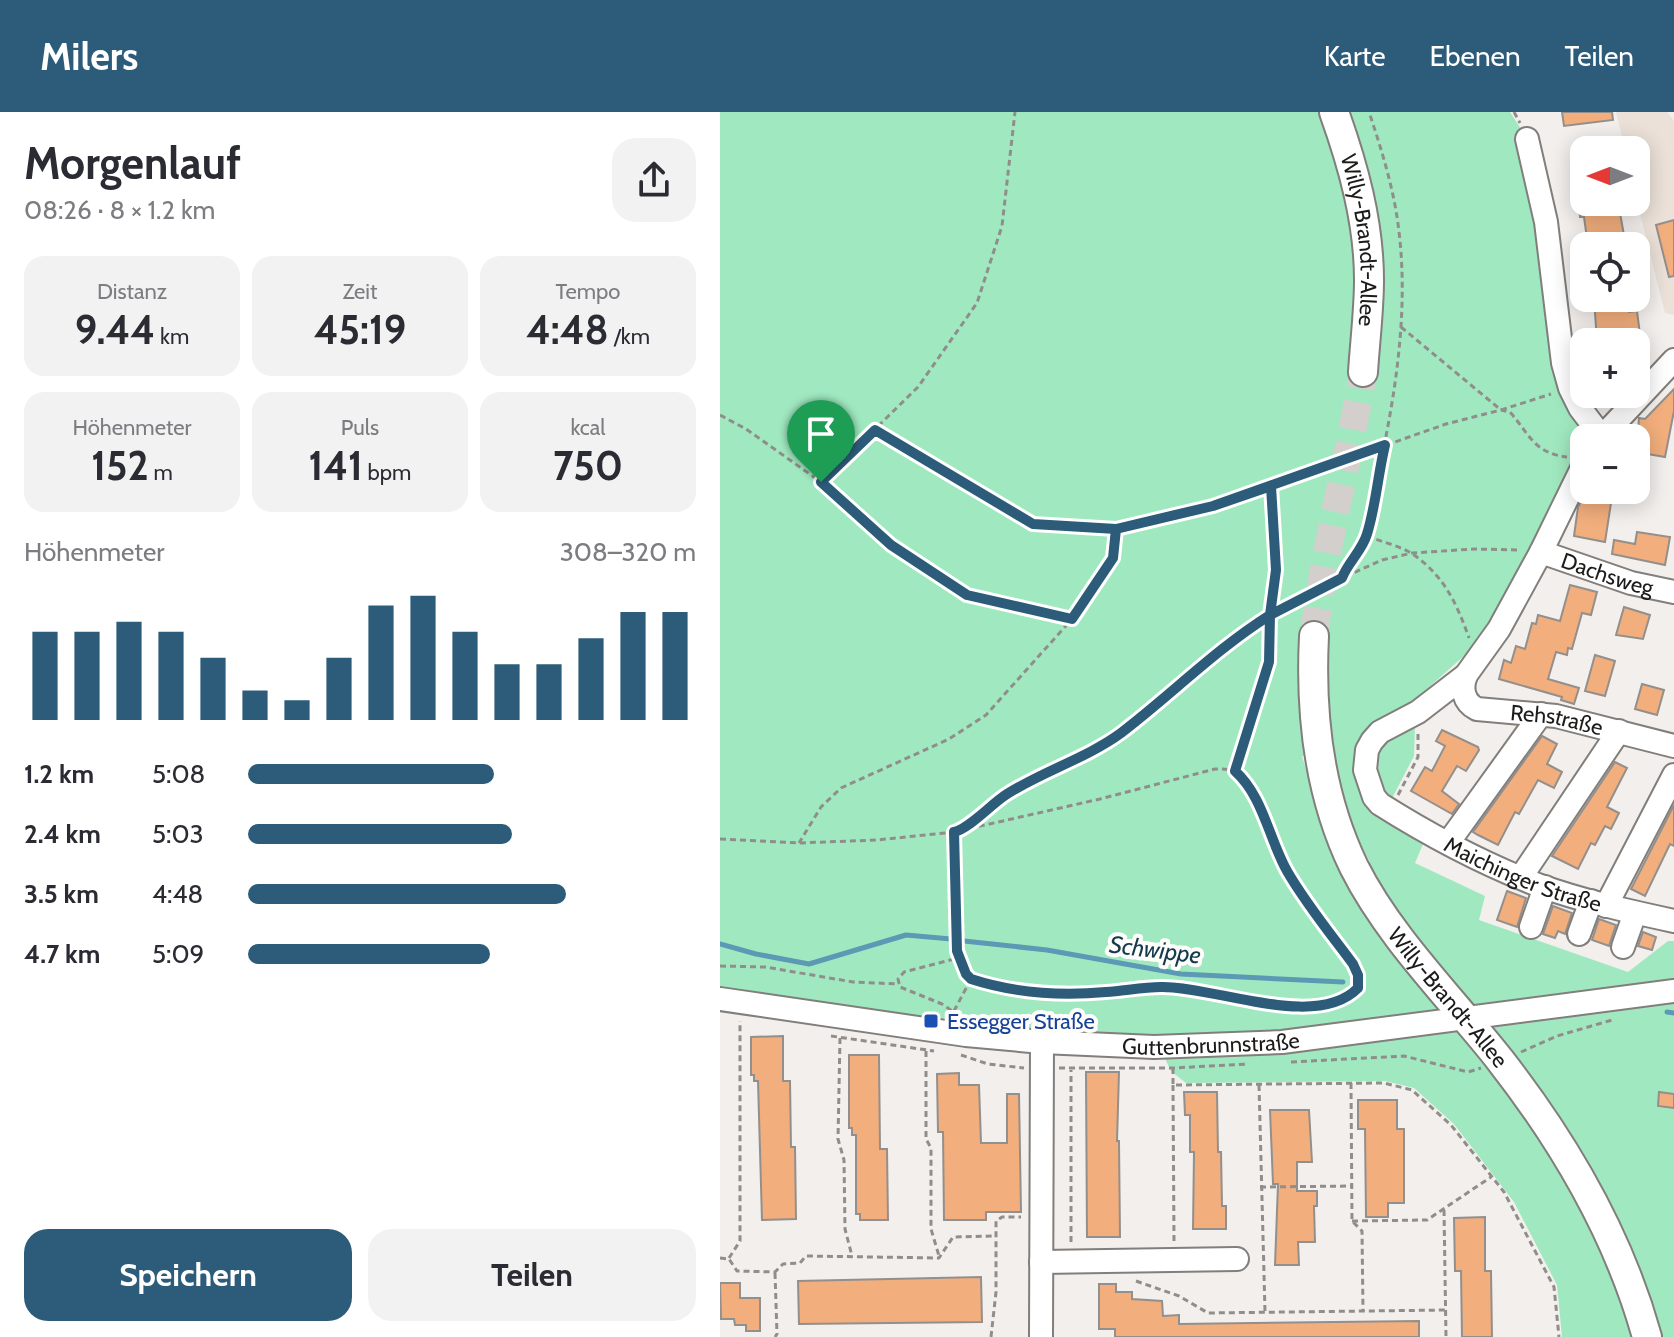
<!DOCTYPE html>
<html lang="de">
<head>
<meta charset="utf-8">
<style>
	:root { --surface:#fff; --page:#f2f2f3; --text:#2b2b33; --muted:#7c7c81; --accent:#2c5c7a }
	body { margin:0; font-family:Cabin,sans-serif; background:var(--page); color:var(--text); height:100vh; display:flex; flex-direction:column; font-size:30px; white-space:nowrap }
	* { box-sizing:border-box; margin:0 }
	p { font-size:26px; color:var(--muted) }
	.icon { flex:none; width:44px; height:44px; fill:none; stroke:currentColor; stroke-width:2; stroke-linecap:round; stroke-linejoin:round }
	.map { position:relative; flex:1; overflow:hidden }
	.details { display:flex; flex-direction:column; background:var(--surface); width:720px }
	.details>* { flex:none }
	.needle { width:52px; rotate:270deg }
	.fabs { position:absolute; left:850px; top:24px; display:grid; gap:16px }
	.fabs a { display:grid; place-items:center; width:80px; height:80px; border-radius:16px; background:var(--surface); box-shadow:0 4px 20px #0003; font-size:40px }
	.pin { position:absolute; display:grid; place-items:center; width:68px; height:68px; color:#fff; margin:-82px -34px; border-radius:50% 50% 50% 0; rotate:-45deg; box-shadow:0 0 8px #0007 }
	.pin .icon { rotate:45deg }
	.round { display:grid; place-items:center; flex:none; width:84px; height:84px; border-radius:24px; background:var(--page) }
	.summary { display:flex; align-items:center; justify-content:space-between; height:136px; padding:0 24px }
	h1 { font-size:44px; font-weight:800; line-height:60px }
	.stats { display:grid; grid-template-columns:repeat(3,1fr); gap:12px; height:136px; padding:8px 24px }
	.stats div { display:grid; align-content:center; border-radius:20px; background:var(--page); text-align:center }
	.stats b { font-size:40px; font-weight:800 }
	.stats small { font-size:22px; font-weight:400 }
	.stats p { font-size:22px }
	.chart { height:224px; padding:16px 24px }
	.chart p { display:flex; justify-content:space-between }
	.chart svg { width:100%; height:144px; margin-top:8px; stroke:var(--accent); stroke-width:6 }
	.cta { display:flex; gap:16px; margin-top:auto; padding:16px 24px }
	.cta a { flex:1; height:92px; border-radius:24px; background:var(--accent); color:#fff; font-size:32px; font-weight:800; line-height:92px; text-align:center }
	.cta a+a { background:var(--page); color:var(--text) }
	ul { padding:0 24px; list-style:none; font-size:26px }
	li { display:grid; grid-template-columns:128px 96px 1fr; align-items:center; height:60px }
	li i { height:20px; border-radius:10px; background:var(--accent) }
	header { display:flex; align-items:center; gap:48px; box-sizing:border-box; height:112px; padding:0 40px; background:var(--accent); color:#fff }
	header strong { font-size:38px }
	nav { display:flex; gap:44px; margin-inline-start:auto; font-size:28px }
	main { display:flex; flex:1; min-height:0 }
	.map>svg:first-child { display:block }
	.built { fill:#ebe1d8 }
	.green { fill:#a0e9c0; fill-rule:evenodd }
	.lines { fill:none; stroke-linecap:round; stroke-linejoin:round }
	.stream { stroke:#5b99b5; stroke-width:5 }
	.building { fill:#f2ae7c; stroke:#938f8c; stroke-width:2 }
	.major-tunnel { stroke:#d3cfcc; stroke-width:28; stroke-dasharray:28 14; stroke-linecap:butt }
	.minor-casing { stroke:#817e7b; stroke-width:26 }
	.major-casing { stroke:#817e7b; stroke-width:32 }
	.path { stroke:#908e8b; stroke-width:3; stroke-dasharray:6 4; stroke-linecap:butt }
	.minor { stroke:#fff; stroke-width:22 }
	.major { stroke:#fff; stroke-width:28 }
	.route-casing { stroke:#fff; stroke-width:16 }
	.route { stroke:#2c5c7a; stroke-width:10 }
	.transit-dot { fill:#1a4fb4; stroke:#fffdfb; stroke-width:3 }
	.labels { text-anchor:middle; stroke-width:8; stroke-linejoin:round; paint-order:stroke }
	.street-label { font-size:22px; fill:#1c1b1a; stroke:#fffdfb }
	.transit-label { font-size:22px; fill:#164399; stroke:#fffdfb; text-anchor:start }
	.water-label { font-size:24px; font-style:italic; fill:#133b4c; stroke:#fffdfb }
</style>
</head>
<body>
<header>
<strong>Milers</strong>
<nav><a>Karte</a><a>Ebenen</a><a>Teilen</a></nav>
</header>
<main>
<section class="details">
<div class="summary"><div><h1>Morgenlauf</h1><p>08:26 · 8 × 1.2 km</p></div><a class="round"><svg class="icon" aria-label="share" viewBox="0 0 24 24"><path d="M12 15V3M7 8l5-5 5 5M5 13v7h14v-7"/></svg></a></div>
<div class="stats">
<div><p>Distanz</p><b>9.44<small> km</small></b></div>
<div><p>Zeit</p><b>45:19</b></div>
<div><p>Tempo</p><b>4:48<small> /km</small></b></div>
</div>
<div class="stats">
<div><p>Höhenmeter</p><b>152<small> m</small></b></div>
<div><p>Puls</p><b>141<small> bpm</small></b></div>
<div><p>kcal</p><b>750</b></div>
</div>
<div class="chart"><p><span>Höhenmeter</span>308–320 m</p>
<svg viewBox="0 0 160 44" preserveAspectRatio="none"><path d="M5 44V17M15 44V17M25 44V14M35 44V17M45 44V25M55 44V35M65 44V38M75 44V25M85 44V9M95 44V6M105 44V17M115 44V27M125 44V27M135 44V19M145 44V11M155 44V11"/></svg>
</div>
<ul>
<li><b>1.2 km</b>5:08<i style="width:55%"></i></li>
<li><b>2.4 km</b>5:03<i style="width:59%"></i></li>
<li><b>3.5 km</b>4:48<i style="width:71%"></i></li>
<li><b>4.7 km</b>5:09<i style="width:54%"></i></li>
</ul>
<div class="cta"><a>Speichern</a><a>Teilen</a></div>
</section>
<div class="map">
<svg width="954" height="1225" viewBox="0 0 954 1225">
	<rect width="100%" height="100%" fill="#f3efec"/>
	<polygon class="built" points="896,0 947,0 954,9 954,203 945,201 916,86 916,38 905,38"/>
	<g class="green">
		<path d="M0,0H790L803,20L852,303L867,326H864V333L764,526L698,585L644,621L641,647L648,686L706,725L695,751L765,784L759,808L908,860L948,829H954V1225H842L837,1173L794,1090L734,1012L694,976L665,969L466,971L451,959L435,926L255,912L0,875ZM582,644L610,645L628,710L650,750L614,749Z"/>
		<path d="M695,614L694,644L669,692L661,687L652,640C661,625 677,617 695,614Z"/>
	</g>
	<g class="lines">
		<g class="stream">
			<polyline points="244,829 327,838 461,862 623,870"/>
			<polyline points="0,832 36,842 89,852 186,823 231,827"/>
			<polyline points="947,900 954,901"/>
		</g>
	</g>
	<g class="building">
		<polygon points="842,0 892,0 893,8 844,14"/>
		<polygon points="859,90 898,90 906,134 868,134 864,105 860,105"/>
		<polygon points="954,108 954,164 949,165 936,113"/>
		<polygon points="874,186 908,186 909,200 917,199 921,230 877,230"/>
		<polygon points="954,277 954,299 945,345 916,340 919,306 925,307"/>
		<polygon points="867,378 893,378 885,430 854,424 858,395"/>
		<polygon points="917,420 950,425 945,453 892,442 894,428 915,432"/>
		<polygon points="850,473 877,480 871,503 862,501 852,537 848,536 847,543 836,540 828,567 859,576 854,592 841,588 842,585 779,567 784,548 791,551 796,534 805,537 812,511 816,512 818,503 840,509"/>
		<polygon points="904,495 930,503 923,527 896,523"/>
		<polygon points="875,543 895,549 885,584 865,579"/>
		<polygon points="922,572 944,578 937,603 915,597"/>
		<polygon points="722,618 758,635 759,638 746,659 737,654 722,679 739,692 732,702 691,679 705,655 712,659 725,634 716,629"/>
		<polygon points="822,624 837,632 827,652 842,660 834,676 818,668 799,702 795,700 778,733 758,723 753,720"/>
		<polygon points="895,650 907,656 887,695 899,701 891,717 885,714 875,733 871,731 858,757 832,744"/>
		<polygon points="954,693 954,734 950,732 925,784 911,777"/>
		<polygon points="787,779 806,786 797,815 777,808"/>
		<polygon points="833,794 852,801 845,822 838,819 835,826 823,822"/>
		<polygon points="879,807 896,813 889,834 872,828"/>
		<polygon points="923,820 936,825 932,838 918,834"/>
		<polygon points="63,924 63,969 70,969 71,1035 75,1035 76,1107 42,1108 38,969 34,969 34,963 31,963 31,925"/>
		<polygon points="129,943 159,943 160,1037 167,1037 168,1108 140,1108 140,1102 136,1102 136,1023 132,1023 132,1016 129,1016"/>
		<polygon points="366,960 399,960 397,1029 399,1029 400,1125 367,1125"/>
		<polygon points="239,961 239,973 259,973 261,1031 287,1031 287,982 299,982 301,1100 266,1100 266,1108 224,1108 223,1020 218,1020 217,962"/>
		<polygon points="464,980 497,980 498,1040 501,1040 502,1094 506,1094 506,1117 473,1117 474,1040 470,1040 470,1003 465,1003"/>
		<polygon points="939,980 954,982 954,996 938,994"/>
		<polygon points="638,988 677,988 677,1017 684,1017 684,1091 668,1091 668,1105 646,1105 645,1017 638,1017"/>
		<polygon points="550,998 589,998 592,1050 577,1050 577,1079 597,1079 597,1094 594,1094 595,1130 578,1130 579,1153 555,1153 558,1072 553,1072"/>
		<polygon points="765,1105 765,1159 771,1159 772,1225 742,1225 741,1159 735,1159 734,1106"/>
		<polygon points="261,1165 262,1210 79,1212 78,1169"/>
		<polygon points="0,1171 20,1171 20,1186 40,1186 40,1219 26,1219 26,1213 15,1213 14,1207 1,1207"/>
		<polygon points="379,1172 396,1172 396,1180 412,1180 412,1187 442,1189 443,1204 459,1203 459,1212 699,1209 699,1225 395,1225 395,1217 379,1217"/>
	</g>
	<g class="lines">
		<path class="major-tunnel" d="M594,524C604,435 629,348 643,260"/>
		<g class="minor-casing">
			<g id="minor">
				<polyline points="807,27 826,110 843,251 850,276 860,296 882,325"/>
				<polyline points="881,326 954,248"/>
				<path id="s1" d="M864,352L821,440L779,517L746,563L698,600L660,620L652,629L647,638L645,658L654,685L660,692C709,723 764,752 818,773C862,789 908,799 954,809"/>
				<path id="s2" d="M821,440L911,471L954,480"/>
				<path id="s3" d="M746,563C741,576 743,590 757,597L836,604L954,634"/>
				<polyline points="728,731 821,602"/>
				<polyline points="801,765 899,619"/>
				<polyline points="886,794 954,663"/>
				<polyline points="811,815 825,775"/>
				<polyline points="859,822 871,789"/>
				<polyline points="903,835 915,801"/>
				<path id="s4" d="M0,887L246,923L322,930L434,935L562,930L954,879"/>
				<polyline points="321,1150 517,1147"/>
				<polyline points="321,1225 322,930"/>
			</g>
		</g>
		<g class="major-casing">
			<g id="major">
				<path id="s5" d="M614,0C633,53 649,110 649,168C649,198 645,229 643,260"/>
				<path id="s6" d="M594,524C590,603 599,683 634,755C669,825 732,887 780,948C844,1030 899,1124 927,1225"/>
			</g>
		</g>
		<g class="path">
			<polyline points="794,0 800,11"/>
			<polyline points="681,215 781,298 831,282"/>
			<polyline points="0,303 26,317 101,370 171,433 247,483 352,507 266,603 229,627 121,676 101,695 79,731"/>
			<path d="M155,318L313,412L396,417L493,394L726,312L781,298L790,300C810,323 814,341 847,345"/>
			<polyline points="101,370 198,275 257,191 282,114 295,0"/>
			<path d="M647,424C662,430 681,434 694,443C724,464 737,492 749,526"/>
			<path d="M622,466C628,450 641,440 646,425C655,402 655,376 660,353C677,275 689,191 678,112C673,74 661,36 649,0"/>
			<polyline points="352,507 393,446 396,417"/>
			<polyline points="515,659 549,550 550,503 556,458 551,374"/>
			<polyline points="678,683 698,645 698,620"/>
			<polyline points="245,718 260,701 299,675 399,622 521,521 550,503 622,466 662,448 692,441 754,437 801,438"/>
			<polyline points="234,720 238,846 184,860 178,867 180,875 222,892 238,903"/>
			<path d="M0,727L79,731L157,728L234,720L380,687L495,657C503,657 511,656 518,662C538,676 544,710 554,731C561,748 569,765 579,780C590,796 648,858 638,876C616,917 483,876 444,875C426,874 408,878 390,880C344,884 295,881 251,867L246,862L238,846"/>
			<polyline points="0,854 45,855 133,870 179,872"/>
			<polyline points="234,899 251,867"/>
			<polyline points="111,924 214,939"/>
			<polyline points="120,926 118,1027 124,1048 125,1117 132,1144"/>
			<polyline points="206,939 206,1027 211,1036 211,1117 219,1144"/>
			<polyline points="801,940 837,924 892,908"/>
			<polyline points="241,943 268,952 304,956"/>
			<polyline points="571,950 684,944 748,960 761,956"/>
			<polyline points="339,956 453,956 528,952"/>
			<polyline points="453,956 453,973 664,971 692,978 731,1013 784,1080 834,1175 839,1225"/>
			<polyline points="631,971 632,1109 642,1119 643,1199"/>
			<polyline points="453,973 454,1129"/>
			<polyline points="539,973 545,1200"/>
			<polyline points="540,1075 632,1074"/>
			<polyline points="724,1098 726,1225"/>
			<polyline points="632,1109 707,1108 771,1065"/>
			<polyline points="351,1130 351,958"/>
			<polyline points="0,1146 9,1147 17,1159 55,1160 63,1152 80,1151 86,1144 219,1146 233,1125 276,1124"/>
			<polyline points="9,1146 20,1129 20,909"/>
			<polyline points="55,1161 57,1222 55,1225"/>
			<polyline points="416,1169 459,1184 488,1201 725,1198"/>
			<polyline points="271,1225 276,1180 276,1109 282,1105 301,1105"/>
		</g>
		<use href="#minor" class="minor"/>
		<use href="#major" class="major"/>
	</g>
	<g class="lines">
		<g class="route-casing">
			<path id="route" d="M101,370L155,318L313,412L396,417L493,394L551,374L556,458L550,503C496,537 452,582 401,621C367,646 323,659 287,682C271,692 249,717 234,720L237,839L246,862L251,867C294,881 341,884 386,880C404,879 422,875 441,875C495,874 596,919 638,876V863L633,852C610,821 586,792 567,759C549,727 543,684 515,659L549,550L550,503L622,466C628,450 642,439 647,422C656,393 658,362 665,333L493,394L396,417L393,446L352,507L247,483L171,433L101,370"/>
		</g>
		<use href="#route" class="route"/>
	</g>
	<rect class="transit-dot" x="203" y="901" width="16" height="16" rx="4"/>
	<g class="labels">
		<g class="street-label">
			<text dy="8" stroke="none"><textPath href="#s5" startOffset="132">Willy-Brandt-Allee</textPath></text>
			<text dy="8" stroke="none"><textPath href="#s2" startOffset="70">Dachsweg</textPath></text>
			<text dy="8" stroke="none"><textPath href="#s3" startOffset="120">Rehstraße</textPath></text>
			<text dy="8" stroke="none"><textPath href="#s1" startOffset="586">Maichinger Straße</textPath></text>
			<text dy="8" stroke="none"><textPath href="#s6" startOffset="398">Willy-Brandt-Allee</textPath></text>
			<text dy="8" stroke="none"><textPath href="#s4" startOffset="494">Guttenbrunnstraße</textPath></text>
		</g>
		<g class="transit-label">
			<text x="227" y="917">Essegger Straße</text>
		</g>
		<g class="water-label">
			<text transform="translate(435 838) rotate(7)" y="8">Schwippe</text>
		</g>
	</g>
</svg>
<div class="fabs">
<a><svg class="needle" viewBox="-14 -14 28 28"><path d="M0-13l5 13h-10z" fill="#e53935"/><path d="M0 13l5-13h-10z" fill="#7c7c81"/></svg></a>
<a><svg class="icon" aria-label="locate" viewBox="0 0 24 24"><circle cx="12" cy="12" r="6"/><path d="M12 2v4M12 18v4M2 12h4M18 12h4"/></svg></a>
<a>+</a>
<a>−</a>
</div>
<div class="pin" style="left:101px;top:370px;background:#1e9e55"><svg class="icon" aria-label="arrive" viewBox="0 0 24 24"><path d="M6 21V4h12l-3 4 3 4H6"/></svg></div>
</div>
</main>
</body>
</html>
